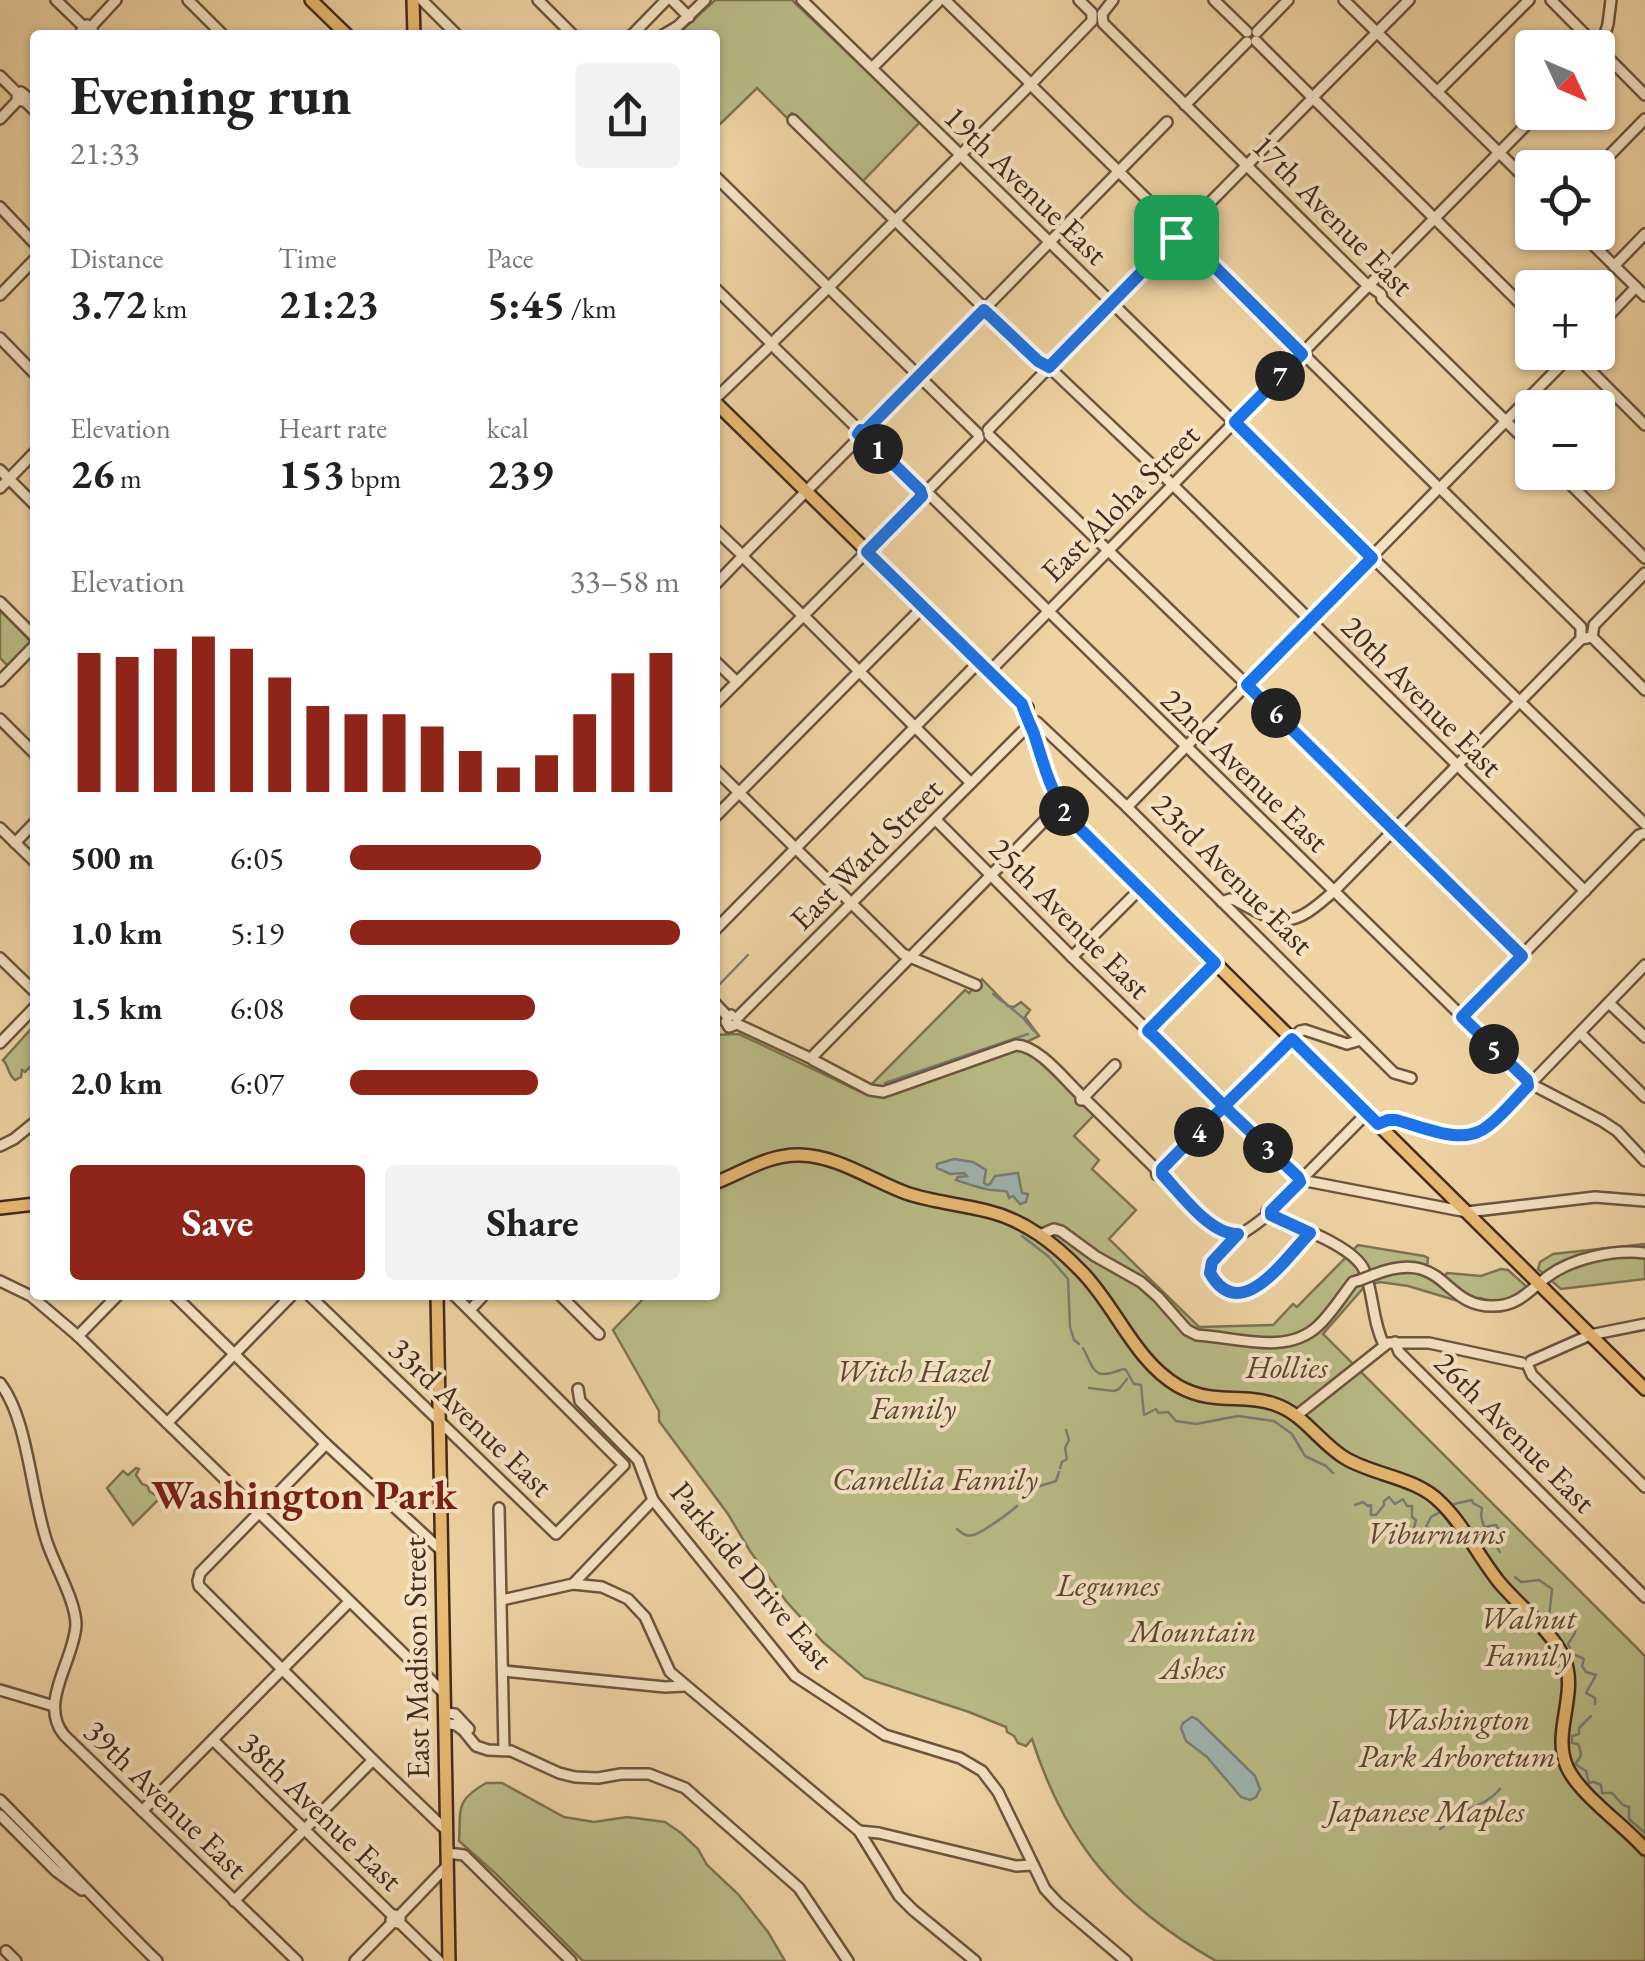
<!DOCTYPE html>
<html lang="en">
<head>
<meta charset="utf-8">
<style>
	:root { --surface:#fff; --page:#f2f2f2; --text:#222; --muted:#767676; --accent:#8f2418 }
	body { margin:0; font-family:"EB Garamond",serif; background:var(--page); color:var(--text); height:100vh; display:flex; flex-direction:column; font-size:38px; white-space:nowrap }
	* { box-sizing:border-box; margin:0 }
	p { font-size:32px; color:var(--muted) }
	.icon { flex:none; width:55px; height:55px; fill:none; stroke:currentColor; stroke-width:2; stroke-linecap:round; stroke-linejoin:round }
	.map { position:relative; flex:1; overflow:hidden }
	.details { position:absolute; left:30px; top:30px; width:690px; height:1270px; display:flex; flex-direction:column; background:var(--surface); border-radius:10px; box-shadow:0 2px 8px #0004 }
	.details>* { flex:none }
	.needle { width:65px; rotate:134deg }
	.controls { position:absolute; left:1515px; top:30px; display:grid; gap:20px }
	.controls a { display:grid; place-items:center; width:100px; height:100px; border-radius:10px; background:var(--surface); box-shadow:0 2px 8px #0004; font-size:50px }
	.pin { position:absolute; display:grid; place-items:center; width:85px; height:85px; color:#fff; margin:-42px; border-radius:20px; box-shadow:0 5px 15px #0006 }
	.km { position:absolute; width:50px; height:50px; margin:-25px; border-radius:50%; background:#222; color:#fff; font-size:28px; line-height:50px; text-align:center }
	.round { display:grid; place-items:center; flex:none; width:105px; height:105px; border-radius:10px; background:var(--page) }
	.overview { display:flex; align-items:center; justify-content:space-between; height:170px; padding:0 40px }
	h1 { font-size:55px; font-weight:700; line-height:75px }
	.metrics { display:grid; grid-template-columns:repeat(3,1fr); gap:15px; height:170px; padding:10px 40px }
	.metrics div { display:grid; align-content:center }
	.metrics b { font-size:42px; font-weight:700 }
	.metrics small { font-size:28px; font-weight:400 }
	.metrics p { font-size:28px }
	.chart { height:280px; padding:20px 40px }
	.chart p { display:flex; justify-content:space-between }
	.chart svg { width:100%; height:180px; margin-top:10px; stroke:var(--accent); stroke-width:6 }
	.action { display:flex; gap:20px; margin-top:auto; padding:20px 40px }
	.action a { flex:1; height:115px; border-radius:10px; background:var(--accent); color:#fff; font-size:40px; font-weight:700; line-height:115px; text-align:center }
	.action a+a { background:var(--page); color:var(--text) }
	ul { padding:0 40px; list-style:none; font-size:32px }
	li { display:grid; grid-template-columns:160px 120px 1fr; align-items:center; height:75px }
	li i { height:25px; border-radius:12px; background:var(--accent) }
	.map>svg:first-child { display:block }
	.green { fill:#b9bc86; stroke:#7e7352; stroke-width:2.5 }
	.water { fill:#9fb5b1; stroke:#7a7d77; stroke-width:2.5 }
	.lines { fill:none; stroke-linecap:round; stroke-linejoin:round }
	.stream { stroke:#7a7d77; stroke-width:2.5 }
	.minor-casing { stroke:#6e5440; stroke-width:14 }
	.major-casing { stroke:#432a1f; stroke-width:16 }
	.minor { stroke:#f5e2c3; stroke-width:9 }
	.major { stroke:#e8ba72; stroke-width:11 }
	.minor-bridge-casing { stroke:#6e5440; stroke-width:14; stroke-linecap:butt }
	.minor-bridge { stroke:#f5e2c3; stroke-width:9 }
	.route-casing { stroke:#fff; stroke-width:20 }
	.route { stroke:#1a73e8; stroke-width:12 }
	.labels { text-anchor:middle; stroke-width:8; stroke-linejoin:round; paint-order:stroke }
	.street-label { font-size:32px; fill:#432a1f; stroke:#f5e2c3 }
	.park-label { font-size:32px; font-style:italic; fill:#5b4734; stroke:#f5e2c3 }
	.district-label { font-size:42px; font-weight:bold; fill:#7a1f14; stroke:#f5e2c3 }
</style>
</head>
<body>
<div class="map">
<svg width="1645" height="1961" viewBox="0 0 1645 1961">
	<rect width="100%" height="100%" fill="#efd3a3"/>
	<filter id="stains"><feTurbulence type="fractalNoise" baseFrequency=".002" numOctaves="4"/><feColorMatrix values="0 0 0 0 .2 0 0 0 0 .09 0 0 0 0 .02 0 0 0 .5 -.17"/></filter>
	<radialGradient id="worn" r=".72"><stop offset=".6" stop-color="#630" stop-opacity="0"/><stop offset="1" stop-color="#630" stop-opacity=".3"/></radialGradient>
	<g class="green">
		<polygon points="715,0 792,0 920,122 862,182 792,113 787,118 757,88 715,129 715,35 677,35"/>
		<polygon points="0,610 32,643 9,667 0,658"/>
		<path d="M982,979L1008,1006L1014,1007L1021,1002L1030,1010L1025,1017L1039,1036L1022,1044L1094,1115L1074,1136L1099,1160L1092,1169L1136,1210L1109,1239L1199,1327L1273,1325L1293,1304L1297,1307L1358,1245L1424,1256L1428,1258L1426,1277L1440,1281L1447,1273L1481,1276L1501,1269L1508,1270L1527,1287C1518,1301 1495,1304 1480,1298L1475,1306L1408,1286L1380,1282L1365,1286L1323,1334L1645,1656V1961H1216C1120,1906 1066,1845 1032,1739L1026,1746L1018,1743L1014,1736L1007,1732L1006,1727L969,1712L865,1678L823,1642L786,1601L750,1551L728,1514L659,1421V1411L613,1330L647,1295H715V1035L739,1034L863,1093L965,990L969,993Z"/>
		<path d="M31,1029L35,1033V1062L25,1072L22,1070L21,1077L15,1080C8,1075 9,1066 3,1060Z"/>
		<polygon points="1645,1244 1645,1279 1561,1289 1538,1269 1540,1262 1553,1254"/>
		<polygon points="136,1468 139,1469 136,1475 142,1484 148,1486 149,1491 160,1498 133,1525 107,1488 123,1471 128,1475"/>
		<path d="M486,1783H502L564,1817L594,1822L627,1817L665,1822L681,1833L698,1849L707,1865L738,1894L768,1932L785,1961H583L495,1873L459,1841C461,1808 455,1801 486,1783Z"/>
	</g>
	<g class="water">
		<path d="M954,1159L973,1162L986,1170L984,1183L987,1185L990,1184L995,1176L1018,1173L1022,1193L1028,1194L1026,1202L1020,1204L1013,1196L1009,1198L1007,1192C1003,1190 998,1191 993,1190C984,1190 966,1183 956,1180L958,1177L967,1176L964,1173L950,1174L937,1168V1164Z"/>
		<polygon points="1192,1717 1197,1719 1255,1776 1260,1789 1256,1797 1250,1800 1241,1797 1207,1757 1186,1741 1181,1728 1183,1723"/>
	</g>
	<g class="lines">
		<g class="stream">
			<polyline points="716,988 748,955"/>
			<polyline points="993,994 1003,1002"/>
			<polyline points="1004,1002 1023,1018 1034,1031"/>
			<polyline points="885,1083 1028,1034"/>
			<polyline points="1022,1236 1048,1256 1068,1279 1070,1327 1074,1340 1079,1344"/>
			<path d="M1083,1348C1095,1371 1093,1381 1123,1369L1126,1370L1134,1384L1141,1385L1144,1415L1156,1409L1158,1413L1168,1412L1176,1421L1196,1424L1238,1416L1274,1421L1292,1434L1305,1456L1326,1466L1333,1473"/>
			<polyline points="1089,1388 1114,1391 1119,1389 1127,1379"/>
			<polyline points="1060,1468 1062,1462 1067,1459 1065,1448 1069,1440 1066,1430"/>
			<polyline points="1025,1498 1034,1492 1037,1487 1056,1481 1059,1472"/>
			<polyline points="1454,1504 1472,1500 1473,1503 1482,1508 1481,1516 1484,1527 1496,1525 1502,1534 1497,1547 1500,1552"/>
			<polyline points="1355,1505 1363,1502 1368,1506 1371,1505 1371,1515 1376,1515 1384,1505 1384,1501 1389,1497 1395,1504 1403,1499 1407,1506 1412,1506 1412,1517 1416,1520 1414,1528 1418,1530 1425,1529 1431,1517 1440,1512"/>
			<path d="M957,1529C962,1533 965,1537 973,1535C980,1534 1011,1512 1017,1506"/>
			<polyline points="1515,1577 1521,1582 1539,1580 1552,1589 1549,1618 1558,1621 1565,1616 1576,1624 1575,1633 1568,1644 1573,1654 1584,1659 1582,1666 1586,1672 1596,1675 1586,1693 1595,1698 1595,1704"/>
			<path d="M1591,1716L1579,1728V1734L1572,1736V1743L1578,1744C1583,1754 1581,1757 1575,1764L1586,1771L1589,1783L1594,1782L1601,1785L1602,1793H1612L1623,1805L1629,1807V1819L1645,1833"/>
			<path d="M1440,1829C1445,1826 1448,1822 1452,1819C1469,1806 1486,1806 1500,1789"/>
		</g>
		<g class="minor-casing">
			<g id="minor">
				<polyline points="56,0 84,27"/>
				<polyline points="188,0 223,35"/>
				<polyline points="422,0 457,35"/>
				<polyline points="538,0 573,35"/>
				<polyline points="672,0 689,17"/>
				<polyline points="802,0 1645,824"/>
				<polyline points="1113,0 1102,14 1103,23 1364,282 1381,294 1382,299 1532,447"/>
				<polyline points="1214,0 1247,32"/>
				<polyline points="1344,0 1532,185"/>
				<polyline points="1551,0 1645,95"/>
				<polyline points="946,1 1028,81"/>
				<polyline points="91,27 116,0"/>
				<polyline points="1257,32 1288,0"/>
				<polyline points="86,35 82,30 87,25 92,29 88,35"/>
				<polyline points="632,35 666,0"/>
				<polyline points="663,35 678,26 705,0"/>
				<polyline points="1256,41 1309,94"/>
				<polyline points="1600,51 1608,24 1611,0"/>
				<polyline points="872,68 938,2"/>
				<polyline points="0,76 18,94"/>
				<polyline points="1033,82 1092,21 1092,13 1079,0"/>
				<polyline points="1033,87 1176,228"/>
				<polygon points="21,92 26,96 22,101 17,97"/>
				<polyline points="1437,92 1529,0"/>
				<polyline points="1316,94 1409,0"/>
				<polyline points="24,100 35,111"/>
				<polyline points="1316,101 1532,315"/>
				<polyline points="1185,105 1247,42"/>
				<polyline points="0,119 18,100"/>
				<polyline points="793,120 1038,361 1049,367 1173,485 1585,891"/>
				<polyline points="1597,168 1645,119"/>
				<polyline points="715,176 826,285"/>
				<polyline points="0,207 35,244"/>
				<polyline points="1185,228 1310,101"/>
				<polyline points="1580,232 1645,296"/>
				<polyline points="1185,237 1436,485"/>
				<polyline points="1614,266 1645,234"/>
				<polyline points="831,285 1028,87"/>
				<polyline points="715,288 769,341"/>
				<polyline points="831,290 978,434"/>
				<polyline points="0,295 35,259"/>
				<polyline points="1598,327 1636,287"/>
				<polyline points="0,338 35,374"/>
				<polyline points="774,341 826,290"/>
				<polyline points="774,347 860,431"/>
				<polyline points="1576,352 1579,359 1645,425"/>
				<polyline points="715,399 769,347"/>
				<polyline points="988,430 1176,237"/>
				<polyline points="865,431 1167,122"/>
				<polyline points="989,435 1247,685 1522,956"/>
				<polyline points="865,436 920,490"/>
				<polyline points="0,470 35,505"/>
				<polyline points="1558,472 1645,558"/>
				<polyline points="1443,485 1565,361 1568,352"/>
				<polyline points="0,488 35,452"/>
				<polyline points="929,489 979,438"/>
				<polyline points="1443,491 1581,627 1581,639"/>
				<polyline points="930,495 1527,1080"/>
				<polyline points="715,529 740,553"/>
				<polyline points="745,553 860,437"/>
				<polyline points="745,559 800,613"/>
				<polyline points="715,585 740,559"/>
				<polyline points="0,602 35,637"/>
				<polyline points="806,613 922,496 928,496 929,489 921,488 922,496"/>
				<polyline points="806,618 971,783"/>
				<polyline points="1592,637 1594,625 1645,573"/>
				<polyline points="1592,637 1645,690"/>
				<polyline points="715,661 737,682"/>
				<polyline points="989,672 1539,112"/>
				<polyline points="0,681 35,645"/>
				<polyline points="715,704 801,618"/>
				<polyline points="0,719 35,754"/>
				<polyline points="1037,722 1127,807 1394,1073 1411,1078"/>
				<polyline points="715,769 903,954 976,985"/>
				<polyline points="1127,807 1436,491"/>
				<polyline points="715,817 923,607"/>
				<polyline points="936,820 1072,957 1299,1177"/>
				<polyline points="0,828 35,862"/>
				<polyline points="15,843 35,822"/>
				<path d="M1222,902L1230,899L1235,900C1283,927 1292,929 1334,891L1581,639L1592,637"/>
				<polyline points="715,930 979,662"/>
				<polyline points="1072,957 1140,889"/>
				<polyline points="0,958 35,992"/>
				<polyline points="715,1003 728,1017 731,1015"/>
				<polyline points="1609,1003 1645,1037"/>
				<path d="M728,1017L726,1022L729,1027L737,1024L810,1058L812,1057L813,1060L870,1090L883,1092L892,1089L1016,1045C1039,1046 1064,1079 1081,1095V1100H1086L1156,1169L1157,1175H1162C1181,1194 1210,1234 1238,1235"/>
				<polyline points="1462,1017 1639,835 1645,833"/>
				<polyline points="737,1018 1030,724"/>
				<polyline points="1149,1031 1215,963"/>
				<polyline points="1580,1033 1645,1097"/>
				<polyline points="0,1043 35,1007"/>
				<polyline points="812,1057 1060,805"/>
				<polyline points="1534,1080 1645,965"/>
				<polyline points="1533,1085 1602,1121 1617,1131 1645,1161"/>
				<polyline points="1086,1095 1115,1065"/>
				<path d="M1378,1124L1387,1120H1396C1424,1127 1463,1147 1488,1126C1503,1115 1515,1099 1528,1086"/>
				<polyline points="0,1146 14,1139 35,1122"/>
				<polyline points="1163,1169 1300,1031 1305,1030 1347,1044 1361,1040"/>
				<polyline points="1305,1176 1367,1113"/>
				<polyline points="1306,1181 1467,1212 1595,1197 1645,1201"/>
				<path d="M1267,1211H1270L1271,1215C1295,1226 1354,1246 1364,1270C1374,1294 1372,1321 1384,1345"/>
				<polyline points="1271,1211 1299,1182"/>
				<path d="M1267,1215C1249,1233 1214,1244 1210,1273C1241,1326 1286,1258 1310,1233"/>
				<path d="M1040,1235L1054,1229L1061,1231L1095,1256L1141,1282L1158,1297L1187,1330L1197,1335C1236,1337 1286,1356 1318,1326C1332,1313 1342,1296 1353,1282L1360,1280"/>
				<path d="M1373,1275C1447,1246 1441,1308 1494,1306C1518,1306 1530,1290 1547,1277C1572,1258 1615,1249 1645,1253"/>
				<polyline points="0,1281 31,1296 78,1336 444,1693"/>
				<polyline points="174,1295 326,1444 442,1551"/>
				<polyline points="309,1295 556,1534 624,1465 454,1295"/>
				<polyline points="560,1295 599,1334"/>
				<polyline points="470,1310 484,1295"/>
				<polyline points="78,1336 118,1295"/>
				<polyline points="1395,1342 1399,1352 1645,1597"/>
				<polyline points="1531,1361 1590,1335 1645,1324"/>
				<polyline points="1528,1366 1532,1375 1645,1487"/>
				<path d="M0,1383C29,1420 31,1499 48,1545C56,1568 76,1602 76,1625C74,1661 38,1703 64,1735L297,1961"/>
				<polyline points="578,1389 580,1401 638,1460 653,1500 795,1676 885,1735 960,1758 982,1771 998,1792 1045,1889 1058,1903 1126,1961"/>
				<polyline points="1296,1416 1388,1343 1429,1343 1522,1363"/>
				<polyline points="167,1423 292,1295"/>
				<polyline points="326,1444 200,1573 198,1581 199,1586 373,1760 447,1831"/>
				<polyline points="499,1508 504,1750"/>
				<polyline points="573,1584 653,1500"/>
				<polyline points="502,1600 573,1584 602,1587 628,1599 645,1617 670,1672 859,1831 899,1896 913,1910 975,1961"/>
				<polyline points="504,1671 665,1687 685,1686"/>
				<polyline points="0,1690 54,1706"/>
				<polyline points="445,1713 455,1714 469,1729"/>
				<polyline points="445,1723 456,1725 463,1730 476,1746 488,1750 511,1751 559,1773 575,1777 598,1778 621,1774 649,1774 685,1788 799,1888 848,1961"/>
				<polyline points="214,1741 393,1916"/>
				<path d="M0,1800C53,1853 103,1908 157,1961"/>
				<polyline points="142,1811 349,1602"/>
				<polyline points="0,1815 56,1871 82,1890"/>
				<polyline points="859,1831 879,1833 1016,1866 1032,1865"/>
				<polyline points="447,1853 464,1855 571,1961"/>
				<polyline points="234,1901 373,1760"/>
				<polyline points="399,1916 447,1866"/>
				<polyline points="399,1922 439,1961"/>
				<polyline points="6,1951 16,1961"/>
				<polyline points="355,1961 393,1922 398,1923 400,1919 395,1915 391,1920"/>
			</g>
		</g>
		<g class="major-casing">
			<g id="major">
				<polyline points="311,0 347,35"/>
				<polyline points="413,0 414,35"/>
				<polyline points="715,402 1027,708"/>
				<polyline points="1021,704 1033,730 1043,765 1048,772 1060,805 1068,817 1645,1389"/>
				<path d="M715,1183C743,1172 769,1154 800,1155C838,1156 871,1180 906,1193C932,1202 960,1204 987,1211C1025,1220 1055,1244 1081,1271C1116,1306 1134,1360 1178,1386C1214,1406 1240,1393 1274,1404C1303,1413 1320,1443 1345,1458C1375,1476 1416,1477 1441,1503C1463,1524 1479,1557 1499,1582C1518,1605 1550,1629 1563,1656C1580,1693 1551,1731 1567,1767C1579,1794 1624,1825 1645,1849"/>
				<polyline points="0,1208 35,1204"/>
				<polyline points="437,1295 449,1961"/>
			</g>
		</g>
		<use href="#minor" class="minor"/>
		<use href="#major" class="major"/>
		<g class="minor-bridge-casing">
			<polyline id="minor-bridge" points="1360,1280 1373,1275"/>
		</g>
		<use href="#minor-bridge" class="minor-bridge"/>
	</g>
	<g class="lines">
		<g class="route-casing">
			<path id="route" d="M1176,237L1049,367L1038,361L984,310L865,431L861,430L858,434L862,438L865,436L920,490L922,496L867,552L1022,704C1025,714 1030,724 1034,734C1043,762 1051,793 1068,817L1215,963L1148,1031L1155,1037L1230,1112L1298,1177L1300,1182L1271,1211V1215L1310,1233C1286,1257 1241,1327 1210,1273L1212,1262L1238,1234C1210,1235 1181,1194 1162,1174V1169C1204,1125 1249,1082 1292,1039L1378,1124L1388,1120H1396C1424,1127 1463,1147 1488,1126C1503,1115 1515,1099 1528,1086L1527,1080L1462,1017L1522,956L1247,685L1372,558L1235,422L1302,354L1185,237L1180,239L1176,237"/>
		</g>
		<use href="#route" class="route"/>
	</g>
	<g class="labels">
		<g class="street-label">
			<text transform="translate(1026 185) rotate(44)" y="11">19th Avenue East</text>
			<text transform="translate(1333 215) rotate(45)" y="11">17th Avenue East</text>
			<text transform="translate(1120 503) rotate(-45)" y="11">East Aloha Street</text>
			<text transform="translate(1422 696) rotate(45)" y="11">20th Avenue East</text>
			<text transform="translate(1245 770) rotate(44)" y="11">22nd Avenue East</text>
			<text transform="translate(866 854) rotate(-45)" y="11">East Ward Street</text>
			<text transform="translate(1233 874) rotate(45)" y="11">23rd Avenue East</text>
			<text transform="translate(1070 918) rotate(45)" y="11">25th Avenue East</text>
			<text transform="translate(471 1417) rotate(44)" y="11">33rd Avenue East</text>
			<text transform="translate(1515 1432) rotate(45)" y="11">26th Avenue East</text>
			<text transform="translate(752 1575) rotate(50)" y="11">Parkside Drive East</text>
			<text transform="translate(416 1658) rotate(-91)" y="11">East Madison Street</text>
			<text transform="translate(166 1799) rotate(44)" y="11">39th Avenue East</text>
			<text transform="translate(321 1811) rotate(44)" y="11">38th Avenue East</text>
		</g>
		<g class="park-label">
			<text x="1287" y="1378">Hollies</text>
			<text x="913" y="1382">Witch Hazel<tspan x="913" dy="37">Family</tspan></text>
			<text x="935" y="1490">Camellia Family</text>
			<text x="1436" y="1544">Viburnums</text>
			<text x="1108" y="1596">Legumes</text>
			<text x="1528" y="1629">Walnut<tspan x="1528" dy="37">Family</tspan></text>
			<text x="1193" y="1642">Mountain<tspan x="1193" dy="37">Ashes</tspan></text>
			<text x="1457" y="1730">Washington<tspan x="1457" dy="37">Park Arboretum</tspan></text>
			<text x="1426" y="1822">Japanese Maples</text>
		</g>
		<g class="district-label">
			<text x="304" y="1509">Washington Park</text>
		</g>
	</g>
	<rect width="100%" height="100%" filter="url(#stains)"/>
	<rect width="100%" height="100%" fill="url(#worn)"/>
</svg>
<div class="controls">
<a><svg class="needle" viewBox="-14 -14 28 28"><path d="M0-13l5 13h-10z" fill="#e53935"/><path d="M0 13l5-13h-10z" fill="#767676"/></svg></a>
<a><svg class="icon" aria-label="locate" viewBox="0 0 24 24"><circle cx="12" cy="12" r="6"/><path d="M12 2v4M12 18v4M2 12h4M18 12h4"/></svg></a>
<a>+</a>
<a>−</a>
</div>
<div class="pin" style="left:1176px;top:237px;background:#1e9e55"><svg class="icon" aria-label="arrive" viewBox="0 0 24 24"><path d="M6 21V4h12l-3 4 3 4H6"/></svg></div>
<b class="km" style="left:878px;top:449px">1</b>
<b class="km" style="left:1064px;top:811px">2</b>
<b class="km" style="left:1268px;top:1148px">3</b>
<b class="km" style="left:1199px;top:1132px">4</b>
<b class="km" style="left:1494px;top:1049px">5</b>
<b class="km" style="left:1276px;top:713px">6</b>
<b class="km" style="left:1280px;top:376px">7</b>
<section class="details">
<div class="overview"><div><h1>Evening run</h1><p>21:33</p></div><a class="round"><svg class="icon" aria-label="share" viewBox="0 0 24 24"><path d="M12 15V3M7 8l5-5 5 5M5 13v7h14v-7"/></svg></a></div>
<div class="metrics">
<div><p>Distance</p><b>3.72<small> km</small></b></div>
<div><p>Time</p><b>21:23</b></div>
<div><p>Pace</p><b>5:45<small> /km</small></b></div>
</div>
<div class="metrics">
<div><p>Elevation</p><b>26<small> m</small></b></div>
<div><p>Heart rate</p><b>153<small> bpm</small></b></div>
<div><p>kcal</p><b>239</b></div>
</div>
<div class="chart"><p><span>Elevation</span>33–58 m</p>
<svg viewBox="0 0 160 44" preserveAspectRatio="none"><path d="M5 44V10M15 44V11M25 44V9M35 44V6M45 44V9M55 44V16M65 44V23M75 44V25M85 44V25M95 44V28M105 44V34M115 44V38M125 44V35M135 44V25M145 44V15M155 44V10"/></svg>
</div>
<ul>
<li><b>500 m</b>6:05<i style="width:58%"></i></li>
<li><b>1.0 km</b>5:19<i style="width:100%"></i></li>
<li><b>1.5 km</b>6:08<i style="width:56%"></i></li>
<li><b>2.0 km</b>6:07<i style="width:57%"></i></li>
</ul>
<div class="action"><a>Save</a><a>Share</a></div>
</section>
</div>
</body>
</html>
